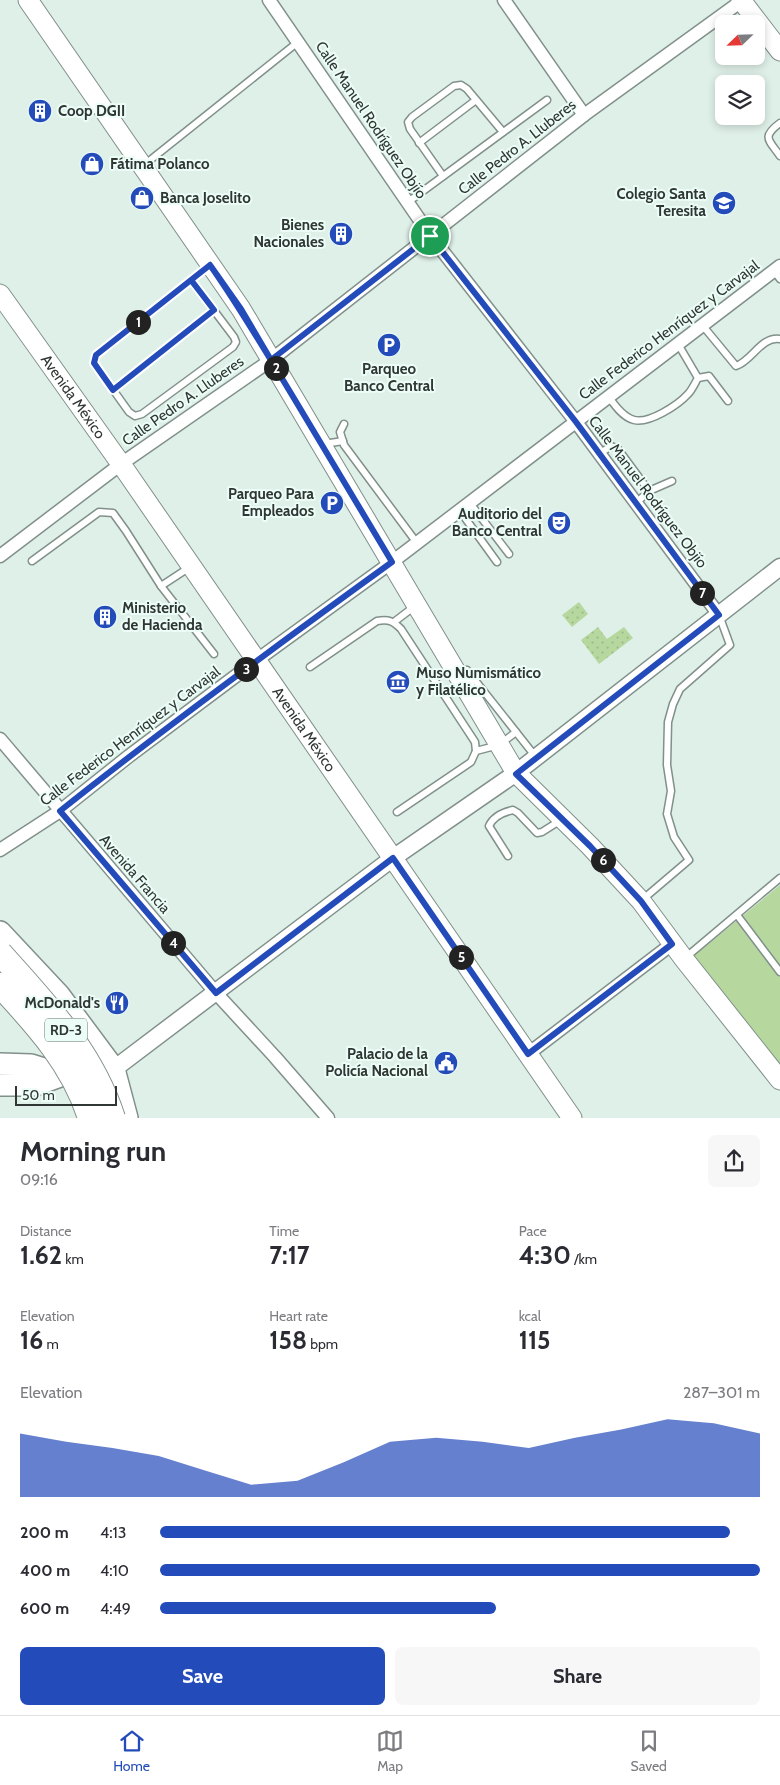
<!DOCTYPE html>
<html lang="en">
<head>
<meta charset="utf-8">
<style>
	:root { --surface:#fff; --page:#f7f7f7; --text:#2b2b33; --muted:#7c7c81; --line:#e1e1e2; --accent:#234bba }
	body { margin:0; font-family:Cabin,sans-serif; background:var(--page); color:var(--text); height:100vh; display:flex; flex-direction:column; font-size:19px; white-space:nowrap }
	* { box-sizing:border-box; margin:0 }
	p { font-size:16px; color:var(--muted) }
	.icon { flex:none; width:28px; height:28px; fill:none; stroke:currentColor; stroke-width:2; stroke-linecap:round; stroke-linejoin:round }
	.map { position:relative; height:1118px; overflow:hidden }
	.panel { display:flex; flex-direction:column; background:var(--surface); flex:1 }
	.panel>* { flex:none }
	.needle { width:32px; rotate:247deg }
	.buttons { position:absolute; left:715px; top:15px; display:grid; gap:10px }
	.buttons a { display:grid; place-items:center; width:50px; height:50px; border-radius:8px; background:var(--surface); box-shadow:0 2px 8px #0003; font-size:25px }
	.scale { position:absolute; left:15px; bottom:12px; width:102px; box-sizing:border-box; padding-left:5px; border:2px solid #2f3633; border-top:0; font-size:14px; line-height:18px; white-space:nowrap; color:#2f3633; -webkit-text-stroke:4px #ecfdf7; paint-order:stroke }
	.pin { position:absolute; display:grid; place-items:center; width:42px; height:42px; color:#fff; margin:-21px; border:2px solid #fff; border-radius:50%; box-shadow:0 1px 5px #0007 }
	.km { position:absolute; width:25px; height:25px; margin:-12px; border-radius:50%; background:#222; color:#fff; font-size:14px; line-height:25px; text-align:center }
	.round { display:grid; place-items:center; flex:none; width:52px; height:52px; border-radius:8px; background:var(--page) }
	.head { display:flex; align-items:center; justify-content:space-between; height:85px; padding:0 20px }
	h1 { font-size:28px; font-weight:700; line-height:38px }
	.figures { display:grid; grid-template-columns:repeat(3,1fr); gap:8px; height:85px; padding:5px 20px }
	.figures div { display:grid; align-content:center }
	.figures b { font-size:25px; font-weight:700 }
	.figures small { font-size:14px; font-weight:400 }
	.figures p { font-size:14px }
	.chart { height:140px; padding:10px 20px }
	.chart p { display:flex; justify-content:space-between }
	.chart svg { width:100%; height:90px; margin-top:5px; fill:var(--accent); opacity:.7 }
	.button { display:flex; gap:10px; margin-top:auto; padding:10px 20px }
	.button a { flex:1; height:58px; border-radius:8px; background:var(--accent); color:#fff; font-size:20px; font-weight:700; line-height:58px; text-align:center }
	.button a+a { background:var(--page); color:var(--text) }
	ul { padding:0 20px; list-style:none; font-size:16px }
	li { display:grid; grid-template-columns:80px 60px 1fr; align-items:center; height:38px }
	li i { height:12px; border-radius:6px; background:var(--accent) }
	.dock { display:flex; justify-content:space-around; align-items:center; height:70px; border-top:1px solid var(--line); background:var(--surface); font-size:14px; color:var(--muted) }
	.dock a { display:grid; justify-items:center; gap:2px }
	.dock .active { color:var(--accent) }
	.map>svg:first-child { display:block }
	.grass { fill:url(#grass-dots) }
	.green { fill:#b6d89f }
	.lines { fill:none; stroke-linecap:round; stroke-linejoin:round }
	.service-casing { stroke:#81908a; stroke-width:9 }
	.minor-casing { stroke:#81908a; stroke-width:15 }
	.tertiary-casing { stroke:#81908a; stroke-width:19 }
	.secondary-casing { stroke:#81908a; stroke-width:21 }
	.primary-casing { stroke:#81908a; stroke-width:24 }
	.service { stroke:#fff; stroke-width:6 }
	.minor { stroke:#fff; stroke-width:12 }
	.tertiary { stroke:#fff; stroke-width:16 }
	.secondary { stroke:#fff; stroke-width:19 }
	.primary { stroke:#fff; stroke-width:21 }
	.motorway-bridge-casing { stroke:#81908a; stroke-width:26; stroke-linecap:butt }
	.motorway-bridge { stroke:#fff; stroke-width:24 }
	.route-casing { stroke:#fff; stroke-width:10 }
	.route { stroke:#234bba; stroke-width:6 }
	.labels { text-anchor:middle; stroke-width:4; stroke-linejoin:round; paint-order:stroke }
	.shield { fill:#ecfdf7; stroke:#68726e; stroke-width:1 }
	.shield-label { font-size:14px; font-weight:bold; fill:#2f3633 }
	.poi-label { font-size:15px; font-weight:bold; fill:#2f3633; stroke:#ecfdf7; text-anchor:end }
	.street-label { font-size:15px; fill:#2f3633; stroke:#ecfdf7 }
</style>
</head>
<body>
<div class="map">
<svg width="780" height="1118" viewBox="0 0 780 1118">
	<defs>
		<pattern id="grass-dots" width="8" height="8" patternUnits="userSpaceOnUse" patternTransform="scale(1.25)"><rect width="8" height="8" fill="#b6d89f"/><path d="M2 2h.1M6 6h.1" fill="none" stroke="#9dba89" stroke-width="1.8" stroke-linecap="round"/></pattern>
	</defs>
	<rect width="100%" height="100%" fill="#dff0e9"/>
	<g class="grass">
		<polygon points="579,602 588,614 572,627 562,615"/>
		<polygon points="598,627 607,639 624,627 633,638 599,664 581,640"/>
	</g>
	<polygon class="green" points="780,885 780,1076 690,959"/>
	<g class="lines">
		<g class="service-casing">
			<g id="service">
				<path d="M780,123C761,137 769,140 780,156"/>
				<polyline points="419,143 476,100"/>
				<polyline points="144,165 298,42"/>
				<polyline points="443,176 410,129 408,122 412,117 454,86 461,85 467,89 503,132"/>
				<polyline points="408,202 547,100"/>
				<polyline points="774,271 780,279"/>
				<polyline points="191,280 234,337 236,342 233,347 142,414 135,416 129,412 94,363 96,355 210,265"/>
				<path d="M703,326L736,366C752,361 761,336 780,339"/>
				<polyline points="698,378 709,376 728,401"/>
				<polyline points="113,390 214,310"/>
				<path d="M609,397C615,406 623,417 634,420C649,424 678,405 688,394C692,390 695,383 698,378L678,344"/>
				<polyline points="344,424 340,432 344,445 417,543"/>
				<polyline points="324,444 343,441"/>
				<polyline points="599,454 611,446 618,449 649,491 635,504"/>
				<polyline points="649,491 672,481"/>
				<polyline points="470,503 509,554"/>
				<polyline points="460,511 497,562"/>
				<polyline points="32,561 99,512 113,513 126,531 161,586 190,567"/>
				<polyline points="161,586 214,654"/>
				<polyline points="394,622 415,606"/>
				<path d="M310,667L377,621C389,619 393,621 401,629L475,742L476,751L471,762L397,812"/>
				<polyline points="459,669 467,670 535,756"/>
				<polyline points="476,751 499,745 516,732"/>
				<path d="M508,856L489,826C493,817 504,812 513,810L518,813L537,833L542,832L561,820"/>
				<polyline points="642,900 689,860 674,837 667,814 671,791 667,765 668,722 673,704 680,689 730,645 719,615"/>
				<polyline points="737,915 780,972"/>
				<polyline points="685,958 780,878"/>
			</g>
		</g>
		<g class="minor-casing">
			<g id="minor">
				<polyline points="269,0 430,235 576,422 719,615"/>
				<polyline points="504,0 584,115"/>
				<polyline points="0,556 121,464 271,360 584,115 743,0"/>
				<polyline points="0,739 216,993 275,1057 328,1118"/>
				<polyline points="0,850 60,811 129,756 257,660 392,562 780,266"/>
				<polyline points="528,1054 672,944"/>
			</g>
		</g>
		<g class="tertiary-casing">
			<polyline id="tertiary" points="114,1069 393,858 516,773 780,567"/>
		</g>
		<g class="secondary-casing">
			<g id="secondary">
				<polyline points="28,0 241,309 516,773 590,846 641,901 684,959 780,1080"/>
				<polyline points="741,0 780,51"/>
				<path id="s1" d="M0,294L121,464L572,1118"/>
			</g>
		</g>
		<g class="primary-casing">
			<g id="primary">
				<polyline points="0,932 59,995 114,1069 127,1118"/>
				<polyline points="0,1064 31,1065 63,1075"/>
				<polyline points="0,1085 36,1085 63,1075 85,1072"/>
			</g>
		</g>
		<use href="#service" class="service"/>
		<use href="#minor" class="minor"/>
		<use href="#tertiary" class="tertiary"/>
		<use href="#secondary" class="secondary"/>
		<use href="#primary" class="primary"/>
		<g class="motorway-bridge-casing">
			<g id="motorway-bridge">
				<path d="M0,953C46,1005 91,1050 113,1118"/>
				<path d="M0,985C36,1024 74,1065 90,1118"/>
			</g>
		</g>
		<use href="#motorway-bridge" class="motorway-bridge"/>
	</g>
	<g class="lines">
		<g class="route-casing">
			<path id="route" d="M430,236L271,360L241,309L210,265L96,355L94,363L113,390L214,310L191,280L210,265C241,309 267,354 295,400C327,454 360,508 392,562C280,643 168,725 60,811L216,993L393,858L528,1054L672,944L641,901L590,846L516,774L719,615L576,422L430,236"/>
		</g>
		<use href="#route" class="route"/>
	</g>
	<defs>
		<g id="building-disc" transform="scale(1.25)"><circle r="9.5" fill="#234bba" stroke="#ecfdf7"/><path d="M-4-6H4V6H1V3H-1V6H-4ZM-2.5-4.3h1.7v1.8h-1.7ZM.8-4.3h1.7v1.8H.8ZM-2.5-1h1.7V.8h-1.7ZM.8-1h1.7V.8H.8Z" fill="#fff"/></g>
		<g id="shop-disc" transform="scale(1.25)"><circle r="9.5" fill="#234bba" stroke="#ecfdf7"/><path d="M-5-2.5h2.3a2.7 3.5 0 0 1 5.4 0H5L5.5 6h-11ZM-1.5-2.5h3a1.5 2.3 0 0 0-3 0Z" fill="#fff"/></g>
		<g id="school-disc" transform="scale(1.25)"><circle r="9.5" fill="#234bba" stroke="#ecfdf7"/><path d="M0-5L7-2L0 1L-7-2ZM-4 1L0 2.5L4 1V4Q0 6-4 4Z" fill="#fff"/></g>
		<g id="parking-disc" transform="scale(1.25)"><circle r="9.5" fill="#234bba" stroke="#ecfdf7"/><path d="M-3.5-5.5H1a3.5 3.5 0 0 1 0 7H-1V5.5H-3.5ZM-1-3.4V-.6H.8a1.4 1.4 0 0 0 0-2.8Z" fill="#fff"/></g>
		<g id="theatre-disc" transform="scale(1.25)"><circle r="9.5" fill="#234bba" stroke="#ecfdf7"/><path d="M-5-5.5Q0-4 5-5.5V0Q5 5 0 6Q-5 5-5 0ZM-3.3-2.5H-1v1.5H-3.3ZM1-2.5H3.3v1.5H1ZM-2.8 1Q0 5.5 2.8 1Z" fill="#fff"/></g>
		<g id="museum-disc" transform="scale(1.25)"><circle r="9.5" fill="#234bba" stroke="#ecfdf7"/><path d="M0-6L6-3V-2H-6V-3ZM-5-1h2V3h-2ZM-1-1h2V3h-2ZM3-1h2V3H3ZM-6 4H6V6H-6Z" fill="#fff"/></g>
		<g id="restaurant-disc" transform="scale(1.25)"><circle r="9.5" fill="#234bba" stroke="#ecfdf7"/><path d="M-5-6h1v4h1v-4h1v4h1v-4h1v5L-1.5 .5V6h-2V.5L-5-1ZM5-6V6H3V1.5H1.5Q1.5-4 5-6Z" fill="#fff"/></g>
		<g id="civic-disc" transform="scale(1.25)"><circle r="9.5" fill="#234bba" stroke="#ecfdf7"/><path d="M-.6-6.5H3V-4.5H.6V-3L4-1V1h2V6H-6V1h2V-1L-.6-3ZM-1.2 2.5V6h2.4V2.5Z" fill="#fff"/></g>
	</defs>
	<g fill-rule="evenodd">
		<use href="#building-disc" x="40" y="111"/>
		<use href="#shop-disc" x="92" y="164"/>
		<use href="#shop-disc" x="142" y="198"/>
		<use href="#school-disc" x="724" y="203"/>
		<use href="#building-disc" x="341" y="234"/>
		<use href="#parking-disc" x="389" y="345"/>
		<use href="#parking-disc" x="332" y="503"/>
		<use href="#theatre-disc" x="559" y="523"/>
		<use href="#building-disc" x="105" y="617"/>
		<use href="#museum-disc" x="398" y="682"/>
		<use href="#restaurant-disc" x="117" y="1003"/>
		<use href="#civic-disc" x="446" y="1063"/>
	</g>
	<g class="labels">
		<rect class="shield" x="45" y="1018.5" width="42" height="23" rx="4"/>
		<g class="shield-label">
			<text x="66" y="1035">RD-3</text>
		</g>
		<g class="poi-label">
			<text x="58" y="116" text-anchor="start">Coop DGII</text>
			<text x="110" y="169" text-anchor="start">Fátima Polanco</text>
			<text x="706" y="199">Colegio Santa<tspan x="706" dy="17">Teresita</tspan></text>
			<text x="160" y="203" text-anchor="start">Banca Joselito</text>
			<text x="324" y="230">Bienes<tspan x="324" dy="17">Nacionales</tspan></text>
			<text x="389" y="374" text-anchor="middle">Parqueo<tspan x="389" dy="17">Banco Central</tspan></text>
			<text x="314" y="499">Parqueo Para<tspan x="314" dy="17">Empleados</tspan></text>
			<text x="542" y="519">Auditorio del<tspan x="542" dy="17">Banco Central</tspan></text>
			<text x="122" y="613" text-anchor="start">Ministerio<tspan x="122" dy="17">de Hacienda</tspan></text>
			<text x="416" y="678" text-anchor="start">Muso Numismático<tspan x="416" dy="17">y Filatélico</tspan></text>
			<text x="100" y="1008">McDonald's</text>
			<text x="428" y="1059">Palacio de la<tspan x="428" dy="17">Policía Nacional</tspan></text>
		</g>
		<g class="street-label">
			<text transform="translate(371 120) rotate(56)" y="5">Calle Manuel Rodríguez Objío</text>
			<text transform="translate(517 147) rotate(-38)" y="5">Calle Pedro A. Lluberes</text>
			<text transform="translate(669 330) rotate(-37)" y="5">Calle Federico Henríquez y Carvajal</text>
			<text dy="5" stroke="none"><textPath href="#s1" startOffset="126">Avenida México</textPath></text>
			<text transform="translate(183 401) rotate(-35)" y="5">Calle Pedro A. Lluberes</text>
			<text transform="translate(648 492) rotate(53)" y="5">Calle Manuel Rodríguez Objío</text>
			<text dy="5" stroke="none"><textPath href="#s1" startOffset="531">Avenida México</textPath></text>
			<text transform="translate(130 736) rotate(-37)" y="5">Calle Federico Henríquez y Carvajal</text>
			<text transform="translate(135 874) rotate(49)" y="5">Avenida Francia</text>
		</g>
	</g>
</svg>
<div class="buttons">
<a><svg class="needle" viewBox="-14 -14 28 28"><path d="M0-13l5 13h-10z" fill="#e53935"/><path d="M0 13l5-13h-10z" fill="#7c7c81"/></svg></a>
<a><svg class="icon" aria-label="layers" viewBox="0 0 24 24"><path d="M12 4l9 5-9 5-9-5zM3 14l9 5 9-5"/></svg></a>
</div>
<div class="scale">50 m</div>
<div class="pin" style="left:430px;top:236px;background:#1e9e55"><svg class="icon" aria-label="arrive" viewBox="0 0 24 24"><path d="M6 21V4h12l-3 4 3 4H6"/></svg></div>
<b class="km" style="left:138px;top:322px">1</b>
<b class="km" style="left:276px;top:368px">2</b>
<b class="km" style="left:246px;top:669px">3</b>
<b class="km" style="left:173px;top:943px">4</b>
<b class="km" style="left:461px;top:957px">5</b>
<b class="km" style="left:603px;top:860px">6</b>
<b class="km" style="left:702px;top:593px">7</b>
</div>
<section class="panel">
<div class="head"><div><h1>Morning run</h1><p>09:16</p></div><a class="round"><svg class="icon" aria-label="share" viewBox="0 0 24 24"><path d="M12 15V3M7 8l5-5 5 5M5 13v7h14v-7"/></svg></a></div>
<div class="figures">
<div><p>Distance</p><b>1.62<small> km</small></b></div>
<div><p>Time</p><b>7:17</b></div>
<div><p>Pace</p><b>4:30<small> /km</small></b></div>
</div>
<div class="figures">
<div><p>Elevation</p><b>16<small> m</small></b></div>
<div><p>Heart rate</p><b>158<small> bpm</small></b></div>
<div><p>kcal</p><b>115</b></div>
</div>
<div class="chart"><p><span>Elevation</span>287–301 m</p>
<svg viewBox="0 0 160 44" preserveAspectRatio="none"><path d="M0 44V13L10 17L20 20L30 24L40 31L50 38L60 36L70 27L80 17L90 15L100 17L110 20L120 15L130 11L140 6L150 8L160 13V44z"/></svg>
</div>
<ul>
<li><b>200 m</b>4:13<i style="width:95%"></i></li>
<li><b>400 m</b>4:10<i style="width:100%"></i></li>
<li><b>600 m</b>4:49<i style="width:56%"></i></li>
</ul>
<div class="button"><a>Save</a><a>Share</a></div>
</section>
<nav class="dock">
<a class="active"><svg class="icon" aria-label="home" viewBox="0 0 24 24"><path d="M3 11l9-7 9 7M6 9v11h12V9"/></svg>Home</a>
<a><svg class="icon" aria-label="map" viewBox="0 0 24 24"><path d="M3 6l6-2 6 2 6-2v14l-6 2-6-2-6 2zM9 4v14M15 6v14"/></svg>Map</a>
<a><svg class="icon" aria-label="saved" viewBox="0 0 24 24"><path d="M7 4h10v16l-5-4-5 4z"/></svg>Saved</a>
</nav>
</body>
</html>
